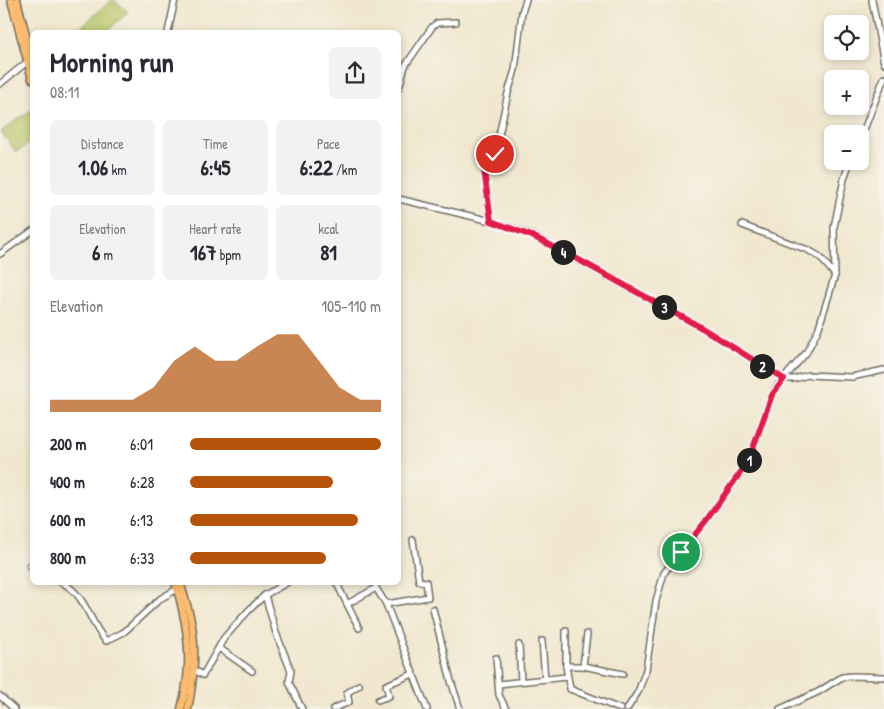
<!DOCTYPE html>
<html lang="en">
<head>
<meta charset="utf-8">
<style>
	:root { --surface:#fff; --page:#f2f2f3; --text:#2b2b33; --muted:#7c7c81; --accent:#b45309 }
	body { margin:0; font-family:"Patrick Hand",sans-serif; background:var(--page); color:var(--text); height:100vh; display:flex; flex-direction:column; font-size:19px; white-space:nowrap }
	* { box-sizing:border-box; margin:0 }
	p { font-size:16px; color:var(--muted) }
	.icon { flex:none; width:28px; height:28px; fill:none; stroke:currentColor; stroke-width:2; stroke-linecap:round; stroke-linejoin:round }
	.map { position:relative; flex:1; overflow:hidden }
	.drawer { position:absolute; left:30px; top:30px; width:371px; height:555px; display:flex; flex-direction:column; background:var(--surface); border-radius:8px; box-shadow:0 2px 8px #0003 }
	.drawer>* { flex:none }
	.buttons { position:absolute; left:824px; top:15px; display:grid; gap:10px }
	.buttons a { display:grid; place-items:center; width:45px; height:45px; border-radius:8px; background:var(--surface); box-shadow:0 2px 8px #0003; font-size:25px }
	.pin { position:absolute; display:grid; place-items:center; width:42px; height:42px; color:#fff; margin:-21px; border:2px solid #fff; border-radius:50%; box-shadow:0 1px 5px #0007 }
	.km { position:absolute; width:25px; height:25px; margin:-12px; border-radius:50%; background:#222; color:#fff; font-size:14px; line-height:25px; text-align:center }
	.round { display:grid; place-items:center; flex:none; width:52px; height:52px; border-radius:8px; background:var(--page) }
	.head { display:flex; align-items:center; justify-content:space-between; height:85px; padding:0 20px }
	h1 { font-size:28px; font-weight:700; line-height:38px }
	.stats { display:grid; grid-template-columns:repeat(3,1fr); gap:8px; height:85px; padding:5px 20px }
	.stats div { display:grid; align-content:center; border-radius:8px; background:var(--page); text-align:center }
	.stats b { font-size:21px; font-weight:700 }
	.stats small { font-size:14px; font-weight:400 }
	.stats p { font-size:14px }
	.chart { height:140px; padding:10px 20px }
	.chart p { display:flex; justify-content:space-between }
	.chart svg { width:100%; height:90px; margin-top:5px; fill:var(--accent); opacity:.7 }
	ul { padding:0 20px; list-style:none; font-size:16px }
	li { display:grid; grid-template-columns:80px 60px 1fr; align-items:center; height:38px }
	li i { height:12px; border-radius:6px; background:var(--accent) }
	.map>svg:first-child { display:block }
	.green { fill:#b7c567; stroke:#717849 }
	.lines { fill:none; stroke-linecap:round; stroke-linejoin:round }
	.minor-casing { stroke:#706d64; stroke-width:8 }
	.major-casing { stroke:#706d64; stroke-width:9 }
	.minor { stroke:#fff; stroke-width:5 }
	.major { stroke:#febc70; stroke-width:6 }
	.route-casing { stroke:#fff; stroke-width:10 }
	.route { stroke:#e11d48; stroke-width:6 }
</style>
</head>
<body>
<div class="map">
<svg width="884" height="709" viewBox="0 0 884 709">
	<rect width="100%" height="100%" fill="#f7f3e8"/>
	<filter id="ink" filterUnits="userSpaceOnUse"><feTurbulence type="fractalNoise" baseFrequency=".02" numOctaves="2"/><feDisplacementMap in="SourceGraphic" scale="10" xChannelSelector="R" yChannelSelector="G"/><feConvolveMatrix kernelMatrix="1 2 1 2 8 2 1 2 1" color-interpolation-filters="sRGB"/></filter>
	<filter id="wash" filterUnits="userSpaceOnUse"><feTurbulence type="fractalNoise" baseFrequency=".0096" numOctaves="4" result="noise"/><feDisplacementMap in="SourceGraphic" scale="20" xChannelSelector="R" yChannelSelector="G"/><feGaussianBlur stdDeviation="1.12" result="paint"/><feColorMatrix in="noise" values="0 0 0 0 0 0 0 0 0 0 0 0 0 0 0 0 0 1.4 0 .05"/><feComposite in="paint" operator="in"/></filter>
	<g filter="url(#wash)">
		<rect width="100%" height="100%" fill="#f0e7ce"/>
		<g class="green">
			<polygon points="112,0 114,0 128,12 106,32 75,32"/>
			<polygon points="32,110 32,142 16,152 1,132 18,119"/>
		</g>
	</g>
	<g filter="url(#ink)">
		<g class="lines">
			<g class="minor-casing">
				<g id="minor">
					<polyline points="872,0 884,63"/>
					<polyline points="168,32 175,0"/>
					<polyline points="0,84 27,62"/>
					<polyline points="399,88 405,66 432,27 437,23 456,22"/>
					<polyline points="860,140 884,78"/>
					<polyline points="399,199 491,221 532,235 702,328 784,379 794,379 808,375 852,377 884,370"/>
					<polyline points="491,221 484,170 487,163 495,154 508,93 515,70 522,12 526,0"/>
					<polyline points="742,225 808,250 820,257 835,275"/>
					<polyline points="0,254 32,231"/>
					<polyline points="30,566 32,567"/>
					<path d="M61,582C88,596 88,622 106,641L124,632L160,599L177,589"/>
					<polyline points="336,582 359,628"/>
					<polyline points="376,588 386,604 427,709"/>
					<polyline points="265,595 288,582"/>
					<polyline points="347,604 376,588 374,582"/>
					<polyline points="386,604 428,597 426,582 419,581 413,540"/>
					<polyline points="433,609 451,681 460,709"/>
					<polyline points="566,631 566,666 570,689 620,709"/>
					<polyline points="542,641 545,679"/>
					<polyline points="519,645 521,681"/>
					<polyline points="219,648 252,671"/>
					<polyline points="496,658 499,695 506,709"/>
					<polyline points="566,666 583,666 623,674"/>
					<polyline points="583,666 587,634"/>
					<polyline points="194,670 203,675 224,638 249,610 265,595 276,633 291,671 289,682 302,709"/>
					<polyline points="498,684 567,677"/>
					<polyline points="0,696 14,709"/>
					<polyline points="378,700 389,696 386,685 413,674"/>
					<polyline points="333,709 349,702 347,693 359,685"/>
					<polyline points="627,709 638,692 646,670 656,601 664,573 705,522 748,462 772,395 778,385 806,353 818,330 835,275 834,227 844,179 850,161"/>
					<polyline points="780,709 818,692 842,677 853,676 884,677"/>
				</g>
			</g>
			<g class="major-casing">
				<g id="major">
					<polyline points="11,0 32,79"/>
					<polyline points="17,0 32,58"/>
					<path d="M175,582C188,627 194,663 181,709"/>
					<path d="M180,582C184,595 188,607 191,620C197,649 194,680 188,709"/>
				</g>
			</g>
			<use href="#minor" class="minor"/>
			<use href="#major" class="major"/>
		</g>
	</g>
	<g class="lines" filter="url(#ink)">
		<g class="route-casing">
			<polyline id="route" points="495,154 487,163 484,170 491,221 532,236 568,254 702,328 784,379 772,395 748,462 705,522 681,552"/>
		</g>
		<use href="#route" class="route"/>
	</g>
</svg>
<div class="buttons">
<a><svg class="icon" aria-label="locate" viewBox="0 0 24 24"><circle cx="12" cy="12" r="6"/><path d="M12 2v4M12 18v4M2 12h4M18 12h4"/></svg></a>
<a>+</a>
<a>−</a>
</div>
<div class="pin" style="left:681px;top:552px;background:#1e9e55"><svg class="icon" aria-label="arrive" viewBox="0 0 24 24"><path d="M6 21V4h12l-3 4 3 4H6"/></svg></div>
<div class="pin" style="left:495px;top:154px;background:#d93025"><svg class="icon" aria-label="check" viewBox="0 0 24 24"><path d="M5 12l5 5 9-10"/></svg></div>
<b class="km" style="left:749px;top:460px">1</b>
<b class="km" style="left:762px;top:366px">2</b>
<b class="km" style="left:664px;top:307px">3</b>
<b class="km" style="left:563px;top:252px">4</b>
<section class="drawer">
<div class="head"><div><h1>Morning run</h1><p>08:11</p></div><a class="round"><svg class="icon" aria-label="share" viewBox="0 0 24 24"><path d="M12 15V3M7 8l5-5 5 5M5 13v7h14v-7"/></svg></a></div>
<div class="stats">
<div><p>Distance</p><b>1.06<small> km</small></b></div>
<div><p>Time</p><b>6:45</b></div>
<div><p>Pace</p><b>6:22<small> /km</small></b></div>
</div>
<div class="stats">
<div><p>Elevation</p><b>6<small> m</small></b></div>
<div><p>Heart rate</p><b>167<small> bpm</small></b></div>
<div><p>kcal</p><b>81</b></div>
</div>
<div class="chart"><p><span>Elevation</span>105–110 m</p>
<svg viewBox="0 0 160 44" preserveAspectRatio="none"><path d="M0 44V38L10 38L20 38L30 38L40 38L50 32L60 19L70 12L80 19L90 19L100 12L110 6L120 6L130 19L140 32L150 38L160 38V44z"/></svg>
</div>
<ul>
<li><b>200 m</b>6:01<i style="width:100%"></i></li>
<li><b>400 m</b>6:28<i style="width:75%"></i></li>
<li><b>600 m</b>6:13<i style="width:88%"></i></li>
<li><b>800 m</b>6:33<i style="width:71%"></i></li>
</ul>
</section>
</div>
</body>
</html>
